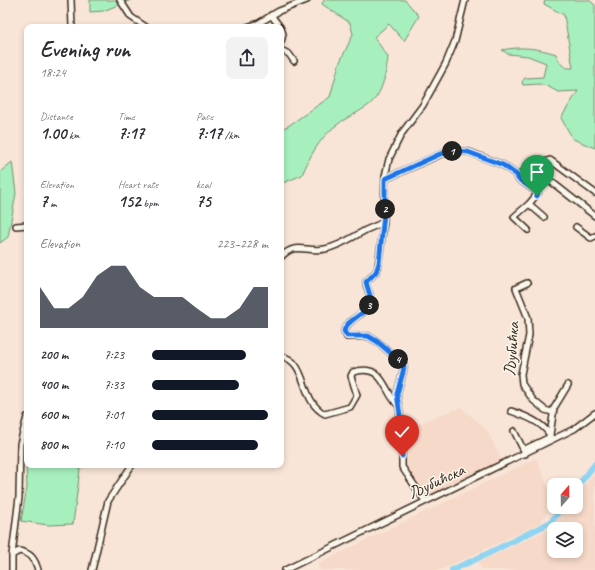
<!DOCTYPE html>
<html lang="en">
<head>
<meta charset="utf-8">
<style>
	:root { --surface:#fff; --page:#f2f2f3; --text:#2b2b33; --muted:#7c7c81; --accent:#111827 }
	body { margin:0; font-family:Caveat,sans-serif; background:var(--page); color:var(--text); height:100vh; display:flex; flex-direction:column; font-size:15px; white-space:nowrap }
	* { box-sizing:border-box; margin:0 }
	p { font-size:13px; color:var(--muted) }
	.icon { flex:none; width:22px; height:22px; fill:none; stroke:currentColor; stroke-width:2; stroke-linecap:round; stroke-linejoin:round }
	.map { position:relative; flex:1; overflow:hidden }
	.details { position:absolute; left:24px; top:24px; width:260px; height:444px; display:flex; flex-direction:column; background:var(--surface); border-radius:8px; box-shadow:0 2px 6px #0003 }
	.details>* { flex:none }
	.needle { width:26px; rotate:20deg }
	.controls { position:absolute; left:547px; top:478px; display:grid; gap:8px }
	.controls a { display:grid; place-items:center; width:36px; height:36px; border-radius:8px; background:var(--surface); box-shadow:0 2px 6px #0003; font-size:20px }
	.pin { position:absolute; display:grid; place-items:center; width:34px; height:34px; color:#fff; margin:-41px -17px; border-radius:50% 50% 50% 0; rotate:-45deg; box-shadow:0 0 4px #0007 }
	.pin .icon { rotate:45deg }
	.km { position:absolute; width:20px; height:20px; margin:-10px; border-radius:50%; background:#222; color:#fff; font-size:11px; line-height:20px; text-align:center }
	.round { display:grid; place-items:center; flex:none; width:42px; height:42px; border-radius:8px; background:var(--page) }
	.summary { display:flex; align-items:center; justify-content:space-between; height:68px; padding:0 16px }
	h1 { font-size:22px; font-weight:600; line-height:30px }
	.stats { display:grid; grid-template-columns:repeat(3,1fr); gap:6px; height:68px; padding:4px 16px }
	.stats div { display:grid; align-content:center }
	.stats b { font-size:17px; font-weight:600 }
	.stats small { font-size:11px; font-weight:400 }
	.stats p { font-size:11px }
	.chart { height:112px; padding:8px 16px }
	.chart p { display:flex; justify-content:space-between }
	.chart svg { width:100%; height:72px; margin-top:4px; fill:var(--accent); opacity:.7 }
	ul { padding:0 16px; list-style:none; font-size:13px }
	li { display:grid; grid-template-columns:64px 48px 1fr; align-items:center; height:30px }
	li i { height:10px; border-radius:5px; background:var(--accent) }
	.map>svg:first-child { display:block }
	.built { fill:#f6d9c8; fill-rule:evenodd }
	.green { fill:#a7f0be; stroke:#718d6e }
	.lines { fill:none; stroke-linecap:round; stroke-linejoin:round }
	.river { stroke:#90d4f2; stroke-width:6 }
	.minor-casing { stroke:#3b2a1e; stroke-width:8 }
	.minor { stroke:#fbf7ec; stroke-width:5 }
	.route-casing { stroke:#fff; stroke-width:8 }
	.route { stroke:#1a73e8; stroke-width:5 }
	.labels { text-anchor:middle; stroke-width:3; stroke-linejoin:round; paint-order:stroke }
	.street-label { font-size:17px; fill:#3b2a1e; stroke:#fbf7ec }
</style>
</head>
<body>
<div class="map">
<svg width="595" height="570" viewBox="0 0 595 570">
	<rect width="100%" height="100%" fill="#f8e5d7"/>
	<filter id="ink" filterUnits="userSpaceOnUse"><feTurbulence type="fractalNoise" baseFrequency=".025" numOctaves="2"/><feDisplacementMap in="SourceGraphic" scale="8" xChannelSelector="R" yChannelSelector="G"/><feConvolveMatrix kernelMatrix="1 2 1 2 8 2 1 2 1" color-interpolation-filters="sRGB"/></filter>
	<g filter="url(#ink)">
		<g class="built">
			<polygon points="461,407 487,430 502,461 427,497 403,466 405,429"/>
			<polygon points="536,458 554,500 554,504 540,523 441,570 320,570 317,564"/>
			<path d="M595,472V570H482L478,562L550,529L567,507H576V495ZM554,529H576V551H554Z"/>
		</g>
		<g class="green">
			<polygon points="90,0 131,0 103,11 90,12"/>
			<path d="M324,0H405L419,16L404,41L389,24L374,37L388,57C386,75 382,97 366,107C356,114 343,119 334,127C318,141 310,156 302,175L283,183L281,179V129L288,126L330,97L339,64L353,34L350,23L322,4Z"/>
			<path d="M545,0H589L595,5V148L573,139L561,118L578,91L558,92L547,86L539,84L523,85L522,82L525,78L543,77L546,63L528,56L508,54L502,50C520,46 538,48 556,54C560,63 562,69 573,68L564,15L544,4Z"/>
			<polygon points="12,162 16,193 8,237 0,243 0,172"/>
			<polygon points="27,431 27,465 86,465 80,469 73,524 48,525 21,521 27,487 25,440"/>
		</g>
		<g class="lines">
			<g class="river">
				<polyline points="576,488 595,464"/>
				<polyline points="452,570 487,554 551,522 562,507"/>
			</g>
			<g class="minor-casing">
				<g id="minor">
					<polyline points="71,0 72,27"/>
					<polyline points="120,0 131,17 146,27"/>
					<polyline points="271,15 280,27"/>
					<polyline points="247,27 259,23 279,11 307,0"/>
					<polyline points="281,29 283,34 281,42"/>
					<polyline points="281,50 289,54 294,61"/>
					<polyline points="534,168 595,216"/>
					<polyline points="517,175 550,160 595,193"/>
					<polyline points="385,179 441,154 459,151 469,152 503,165 517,175 518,179 536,191 538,193 529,204 544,217"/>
					<path d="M384,221L378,267L376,272L366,282C366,289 372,294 370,301C367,316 348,317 344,331L347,337L368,336L378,342L402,363L404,366L403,372L397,394L402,429V467L425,501"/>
					<polyline points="16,226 27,225"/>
					<polyline points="576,227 591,238 595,236"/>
					<polyline points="528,230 514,217 529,204"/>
					<path d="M281,257C296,241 306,253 325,249C340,246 351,238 364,231C371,227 378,226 384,221L385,176L389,159L402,133L423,105L446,63L455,41L465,0"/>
					<polyline points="527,283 516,288 528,318 529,335 521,374 522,384 533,400 545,410 552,412"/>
					<path d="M281,356C309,362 299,401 325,414L350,407L357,395L351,376L353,372C384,363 383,390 397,404"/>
					<path d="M511,411C525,416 542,422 550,435"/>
					<polyline points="514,431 524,451"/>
					<polyline points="525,454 525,449 548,438 550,435 554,408 568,385"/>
					<path d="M12,555L19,551C31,553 35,559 38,570"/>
					<polyline points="12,570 12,555 19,497 20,444 27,417"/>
					<polyline points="92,570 108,501 132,465"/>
					<polyline points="285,570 574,429 595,413"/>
				</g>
			</g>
			<use href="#minor" class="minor"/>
		</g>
	</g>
	<g class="lines" filter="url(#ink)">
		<g class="route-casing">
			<path id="route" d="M402,456V429L397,394L403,372L404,366L402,363L378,342L368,336H347L344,331C347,318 366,317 371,299L366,282L376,272L379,263L385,204V179L440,154L458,151L468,152L503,165L517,175L518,179L536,191L538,193L537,196"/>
		</g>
		<use href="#route" class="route"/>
	</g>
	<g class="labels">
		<g class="street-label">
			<text transform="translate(511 349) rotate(-86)" y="6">Љубићка</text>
			<text transform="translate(436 481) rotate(-25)" y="6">Љубићска</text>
		</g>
	</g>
</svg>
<div class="controls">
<a><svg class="needle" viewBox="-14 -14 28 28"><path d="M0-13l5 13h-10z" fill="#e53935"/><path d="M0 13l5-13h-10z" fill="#7c7c81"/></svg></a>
<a><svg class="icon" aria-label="layers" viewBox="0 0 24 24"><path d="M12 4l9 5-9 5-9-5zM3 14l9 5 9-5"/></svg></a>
</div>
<div class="pin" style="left:537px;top:196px;background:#1e9e55"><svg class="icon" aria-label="arrive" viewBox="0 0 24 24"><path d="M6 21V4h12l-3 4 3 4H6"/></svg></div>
<div class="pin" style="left:402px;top:456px;background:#d93025"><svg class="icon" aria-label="check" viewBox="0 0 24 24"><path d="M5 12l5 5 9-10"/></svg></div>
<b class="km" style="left:452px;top:151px">1</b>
<b class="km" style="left:385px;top:209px">2</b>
<b class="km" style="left:369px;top:305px">3</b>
<b class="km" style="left:398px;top:359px">4</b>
<section class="details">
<div class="summary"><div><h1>Evening run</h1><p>18:24</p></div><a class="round"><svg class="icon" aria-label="share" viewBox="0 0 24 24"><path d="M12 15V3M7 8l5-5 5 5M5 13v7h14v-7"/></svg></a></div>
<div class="stats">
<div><p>Distance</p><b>1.00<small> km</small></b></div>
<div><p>Time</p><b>7:17</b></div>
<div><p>Pace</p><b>7:17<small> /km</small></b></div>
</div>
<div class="stats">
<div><p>Elevation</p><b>7<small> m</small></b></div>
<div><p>Heart rate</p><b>152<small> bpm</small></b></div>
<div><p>kcal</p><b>75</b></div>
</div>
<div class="chart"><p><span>Elevation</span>223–228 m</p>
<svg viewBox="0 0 160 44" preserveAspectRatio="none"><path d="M0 44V19L10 32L20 32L30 25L40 12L50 6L60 6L70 19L80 25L90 25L100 25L110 32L120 38L130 38L140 32L150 19L160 19V44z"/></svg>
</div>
<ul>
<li><b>200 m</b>7:23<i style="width:81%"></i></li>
<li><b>400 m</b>7:33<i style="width:75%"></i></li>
<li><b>600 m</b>7:01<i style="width:100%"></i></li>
<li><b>800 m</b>7:10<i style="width:91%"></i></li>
</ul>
</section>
</div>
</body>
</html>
